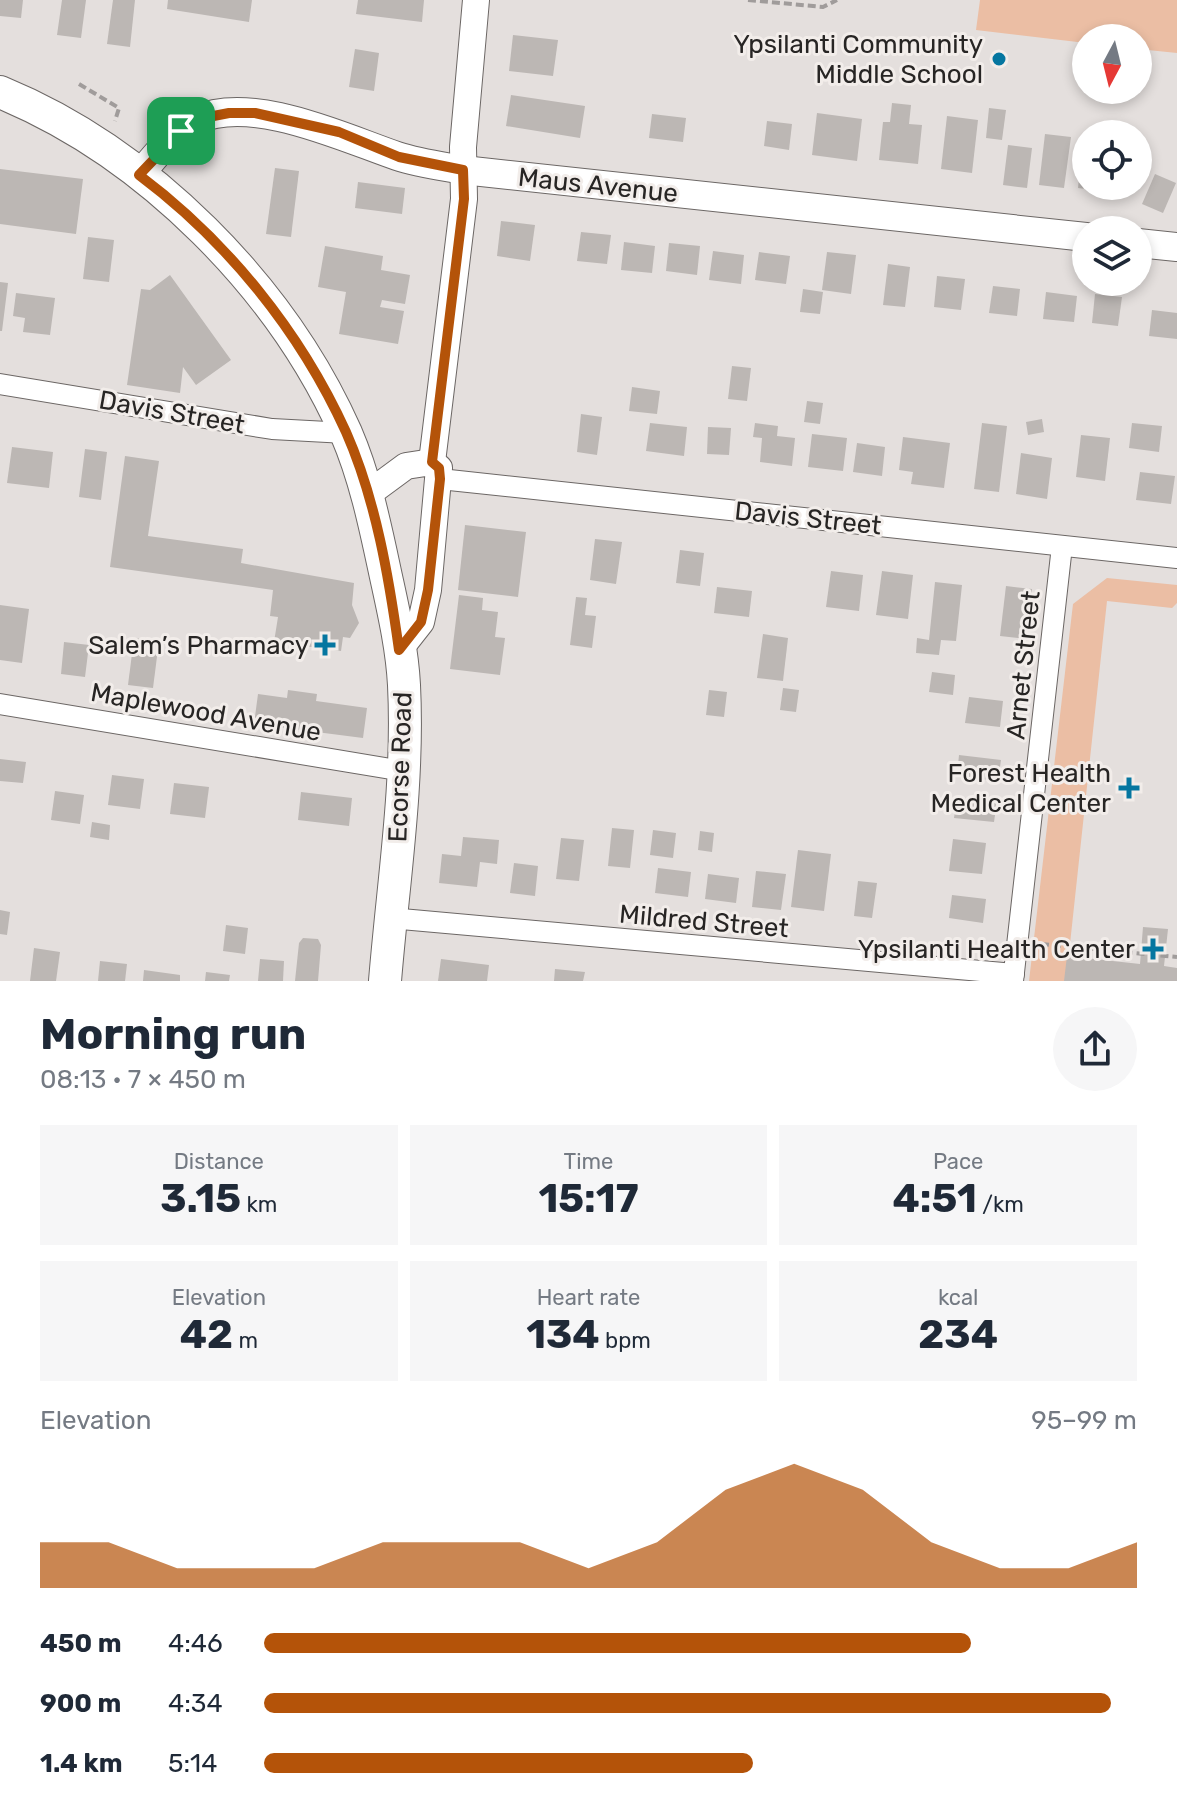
<!DOCTYPE html>
<html lang="en">
<head>
<meta charset="utf-8">
<style>
	:root { --surface:#fff; --page:#f6f6f7; --text:#1f2937; --muted:#747a83; --accent:#b45309 }
	body { margin:0; font-family:Rubik,sans-serif; background:var(--page); color:var(--text); height:100vh; display:flex; flex-direction:column; font-size:30px; white-space:nowrap }
	* { box-sizing:border-box; margin:0 }
	p { font-size:26px; color:var(--muted) }
	.icon { flex:none; width:44px; height:44px; fill:none; stroke:currentColor; stroke-width:2; stroke-linecap:round; stroke-linejoin:round }
	.map { position:relative; height:981px; overflow:hidden }
	.side { display:flex; flex-direction:column; background:var(--surface); flex:1 }
	.side>* { flex:none }
	.needle { width:52px; rotate:187deg }
	.fabs { position:absolute; left:1072px; top:24px; display:grid; gap:16px }
	.fabs a { display:grid; place-items:center; width:80px; height:80px; border-radius:50%; background:var(--surface); box-shadow:0 4px 12px #0003; font-size:40px }
	.pin { position:absolute; display:grid; place-items:center; width:68px; height:68px; color:#fff; margin:-34px; border-radius:16px; box-shadow:0 4px 12px #0006 }
	.round { display:grid; place-items:center; flex:none; width:84px; height:84px; border-radius:42px; background:var(--page) }
	.headline { display:flex; align-items:center; justify-content:space-between; height:136px; padding:0 40px }
	h1 { font-size:44px; font-weight:700; line-height:60px }
	.figures { display:grid; grid-template-columns:repeat(3,1fr); gap:12px; height:136px; padding:8px 40px }
	.figures div { display:grid; align-content:center; border-radius:0px; background:var(--page); text-align:center }
	.figures b { font-size:40px; font-weight:700 }
	.figures small { font-size:22px; font-weight:400 }
	.figures p { font-size:22px }
	.chart { height:224px; padding:16px 40px }
	.chart p { display:flex; justify-content:space-between }
	.chart svg { width:100%; height:144px; margin-top:8px; fill:var(--accent); opacity:.7 }
	ul { padding:0 40px; list-style:none; font-size:26px }
	li { display:grid; grid-template-columns:128px 96px 1fr; align-items:center; height:60px }
	li i { height:20px; border-radius:10px; background:var(--accent) }
	.map>svg:first-child { display:block }
	.green { fill:#ebbea4 }
	.building { fill:#bcb7b4 }
	.lines { fill:none; stroke-linecap:round; stroke-linejoin:round }
	.minor-casing { stroke:#6c6765; stroke-width:22 }
	.tertiary-casing { stroke:#6c6765; stroke-width:28 }
	.secondary-casing { stroke:#6c6765; stroke-width:30 }
	.primary-casing { stroke:#6c6765; stroke-width:34 }
	.path { stroke:#a09c9b; stroke-width:4; stroke-dasharray:8 4; stroke-linecap:butt }
	.minor { stroke:#fff; stroke-width:20 }
	.tertiary { stroke:#fff; stroke-width:26 }
	.secondary { stroke:#fff; stroke-width:28 }
	.primary { stroke:#fff; stroke-width:32 }
	.route-casing { stroke:#fff; stroke-width:16 }
	.route { stroke:#b45309; stroke-width:10 }
	.poi-dot { fill:#0576a0; stroke:#f2edea; stroke-width:3 }
	.labels { text-anchor:middle; stroke-width:6; stroke-linejoin:round; paint-order:stroke }
	.poi-label { font-size:26px; fill:#272524; stroke:#f2edea; text-anchor:end }
	.street-label { font-size:26px; fill:#272524; stroke:#f2edea }
</style>
</head>
<body>
<div class="map">
<svg width="1177" height="981" viewBox="0 0 1177 981">
	<rect width="100%" height="100%" fill="#e4dfdd"/>
	<g class="green">
		<polygon points="980,0 1177,0 1177,53 1138,49 1138,38 1086,38 1086,43 976,30"/>
		<polygon points="1107,578 1177,585 1177,603 1172,608 1107,601 1066,981 1029,981 1073,604"/>
	</g>
	<g class="building">
		<polygon points="0,0 23,0 21,18 0,16"/>
		<polygon points="62,0 86,0 81,38 57,35"/>
		<polygon points="113,0 135,0 130,47 107,44"/>
		<polygon points="168,0 252,0 249,22 167,9"/>
		<polygon points="358,0 424,0 422,22 356,14"/>
		<polygon points="513,35 558,40 553,76 509,71"/>
		<polygon points="355,49 379,53 374,91 349,87"/>
		<polygon points="511,95 585,106 580,138 506,126"/>
		<polygon points="892,103 911,105 909,124 922,125 918,164 879,160 883,122 890,122"/>
		<polygon points="989,108 1006,110 1002,140 986,138"/>
		<polygon points="817,113 862,119 857,161 812,155"/>
		<polygon points="652,114 686,118 683,142 649,138"/>
		<polygon points="947,116 978,120 972,173 941,169"/>
		<polygon points="767,121 792,124 789,150 764,146"/>
		<polygon points="1045,134 1071,137 1064,188 1039,185"/>
		<polygon points="1008,145 1032,148 1027,188 1003,185"/>
		<polygon points="1081,157 1086,158 1086,186 1109,186 1108,192 1078,188"/>
		<polygon points="275,168 299,171 291,237 266,234"/>
		<polygon points="0,169 83,179 76,234 0,224"/>
		<polygon points="1155,174 1176,183 1163,213 1142,204"/>
		<polygon points="358,182 405,188 402,214 355,208"/>
		<polygon points="501,221 535,225 530,261 497,256"/>
		<polygon points="581,232 611,235 607,264 577,261"/>
		<polygon points="88,237 114,240 109,282 83,279"/>
		<polygon points="624,242 655,246 652,273 621,270"/>
		<polygon points="669,243 700,246 697,275 666,271"/>
		<polygon points="325,246 383,256 381,270 410,275 405,304 382,300 380,307 404,311 398,344 339,334 346,292 318,287"/>
		<polygon points="713,251 744,255 741,284 709,280"/>
		<polygon points="759,252 790,256 786,284 755,280"/>
		<polygon points="827,252 856,255 851,294 822,290"/>
		<polygon points="888,264 910,267 905,307 883,305"/>
		<polygon points="170,275 231,360 196,385 183,367 180,393 127,385 141,289 150,290"/>
		<polygon points="937,276 965,279 961,310 934,307"/>
		<polygon points="0,282 8,283 2,331 0,331"/>
		<polygon points="993,286 1020,289 1017,316 989,313"/>
		<polygon points="803,289 823,292 820,314 800,312"/>
		<polygon points="1046,292 1077,296 1074,322 1043,319"/>
		<polygon points="16,293 55,298 50,335 23,332 25,318 13,316"/>
		<polygon points="1095,294 1122,297 1118,326 1092,323"/>
		<polygon points="1152,310 1177,313 1177,339 1149,336"/>
		<polygon points="732,366 751,368 747,401 728,399"/>
		<polygon points="632,387 660,391 657,414 629,411"/>
		<polygon points="807,401 823,403 820,424 804,422"/>
		<polygon points="581,414 602,417 597,455 577,452"/>
		<polygon points="1042,419 1044,432 1028,435 1026,422"/>
		<polygon points="650,423 687,427 684,456 646,451"/>
		<polygon points="755,423 778,426 777,436 795,438 792,466 760,462 762,438 753,437"/>
		<polygon points="982,423 1007,426 999,492 974,489"/>
		<polygon points="1132,423 1162,426 1159,452 1129,448"/>
		<polygon points="708,427 731,428 729,455 707,454"/>
		<polygon points="812,434 847,438 843,471 808,467"/>
		<polygon points="1081,435 1110,438 1105,481 1076,477"/>
		<polygon points="903,437 950,443 944,488 911,484 913,472 899,470"/>
		<polygon points="857,443 885,447 882,476 853,472"/>
		<polygon points="12,447 53,452 49,488 7,483"/>
		<polygon points="85,449 107,452 101,500 79,497"/>
		<polygon points="1021,453 1052,458 1047,499 1016,494"/>
		<polygon points="125,456 159,461 148,536 243,549 241,563 354,583 352,605 359,623 350,638 343,637 341,651 274,642 278,617 270,616 273,590 110,567"/>
		<polygon points="1140,472 1175,476 1171,504 1136,500"/>
		<polygon points="465,525 526,532 518,597 458,590"/>
		<polygon points="595,539 622,542 616,584 590,580"/>
		<polygon points="680,550 704,553 700,586 676,583"/>
		<polygon points="831,571 863,575 859,611 826,607"/>
		<polygon points="882,571 913,575 908,619 876,615"/>
		<polygon points="935,582 962,585 956,641 941,640 939,655 916,653 917,638 929,640"/>
		<polygon points="1006,586 1032,589 1026,639 1000,636"/>
		<polygon points="717,587 752,591 749,617 714,613"/>
		<polygon points="459,595 483,598 482,610 498,612 495,637 505,638 500,675 450,669"/>
		<polygon points="576,597 587,598 585,615 596,616 592,648 570,645"/>
		<polygon points="0,605 29,609 22,663 0,660"/>
		<polygon points="763,634 788,638 783,681 757,678"/>
		<polygon points="134,638 159,641 153,688 128,685"/>
		<polygon points="64,642 89,645 85,677 61,674"/>
		<polygon points="932,672 955,675 953,695 929,692"/>
		<polygon points="783,688 799,690 796,712 780,710"/>
		<polygon points="288,690 317,694 316,701 367,708 363,738 254,724 258,694 287,698"/>
		<polygon points="709,690 727,692 724,717 706,715"/>
		<polygon points="969,697 1003,701 1000,727 965,723"/>
		<polygon points="959,755 1001,760 998,781 957,776"/>
		<polygon points="0,759 26,762 23,783 0,781"/>
		<polygon points="112,775 144,779 140,809 108,805"/>
		<polygon points="174,783 209,787 205,818 170,814"/>
		<polygon points="55,791 84,795 80,824 51,820"/>
		<polygon points="301,792 352,798 349,826 298,820"/>
		<polygon points="957,797 997,801 994,822 954,818"/>
		<polygon points="92,822 110,825 109,840 90,837"/>
		<polygon points="612,828 634,830 630,868 608,866"/>
		<polygon points="653,830 676,833 673,858 650,855"/>
		<polygon points="700,831 714,833 712,852 698,850"/>
		<polygon points="463,837 499,840 497,864 480,862 477,887 439,883 442,854 461,856"/>
		<polygon points="561,838 584,840 579,881 556,879"/>
		<polygon points="953,839 986,843 982,874 949,871"/>
		<polygon points="798,850 831,854 824,911 791,907"/>
		<polygon points="514,863 538,866 535,896 510,893"/>
		<polygon points="658,868 691,872 688,897 655,893"/>
		<polygon points="756,871 786,874 781,910 752,907"/>
		<polygon points="708,874 739,878 736,903 705,899"/>
		<polygon points="858,881 877,883 872,918 854,916"/>
		<polygon points="952,895 986,899 983,923 949,918"/>
		<polygon points="0,910 10,912 7,935 0,934"/>
		<polygon points="226,925 248,928 245,954 223,951"/>
		<polygon points="1143,927 1168,929 1164,966 1177,968 1177,981 1064,981 1067,956 1140,964"/>
		<polygon points="303,938 318,939 321,945 318,981 295,981 299,943"/>
		<polygon points="34,948 60,952 56,981 30,981"/>
		<polygon points="260,959 284,961 283,981 258,981"/>
		<polygon points="441,959 489,965 487,981 438,981"/>
		<polygon points="100,961 127,964 125,981 98,981"/>
		<polygon points="555,969 585,972 583,981 554,981"/>
		<polygon points="144,970 180,975 180,981 143,981"/>
		<polygon points="206,972 230,975 229,981 205,981"/>
	</g>
	<g class="lines">
		<g class="minor-casing">
			<g id="minor">
				<polyline points="0,384 272,429 346,433"/>
				<polyline points="440,479 1177,558"/>
				<polyline points="0,704 403,771"/>
				<polyline points="390,918 1014,974"/>
				<polyline points="1013,981 1062,546"/>
			</g>
		</g>
		<g class="tertiary-casing">
			<g id="tertiary">
				<polyline points="432,462 464,199 463,147 476,0"/>
				<polyline points="368,494 406,466 432,462 439,468 428,590 421,622 399,650"/>
			</g>
		</g>
		<g class="secondary-casing">
			<g id="secondary">
				<path d="M139,175C156,156 173,132 196,120C252,94 344,138 397,156C418,163 441,166 463,170L1086,237"/>
				<polyline points="1138,243 1177,247"/>
			</g>
		</g>
		<g class="primary-casing">
			<path id="primary" d="M0,92C148,153 281,287 346,433C365,477 375,525 385,572C393,609 402,647 404,685C409,784 393,883 385,981"/>
		</g>
		<g class="path">
			<polyline points="748,0 823,7 837,0"/>
			<polyline points="79,84 119,108 115,121"/>
			<polyline points="1041,944 1177,957"/>
		</g>
		<use href="#minor" class="minor"/>
		<use href="#tertiary" class="tertiary"/>
		<use href="#secondary" class="secondary"/>
		<use href="#primary" class="primary"/>
	</g>
	<g class="lines">
		<g class="route-casing">
			<path id="route" d="M229,113H255L339,132L399,157L463,170L464,199L432,462L439,468L440,479L428,590L421,622L399,650C389,578 376,500 346,432C300,331 227,241 139,175L181,131L198,119Z"/>
		</g>
		<use href="#route" class="route"/>
	</g>
	<g class="poi-dot">
		<circle cx="999" cy="59" r="8"/>
		<path d="M321 633h8v8h8v8h-8v8h-8v-8h-8v-8h8z"/>
		<path d="M1125 776h8v8h8v8h-8v8h-8v-8h-8v-8h8z"/>
		<path d="M1149 937h8v8h8v8h-8v8h-8v-8h-8v-8h8z"/>
	</g>
	<g class="labels">
		<g class="poi-label">
			<text x="983" y="53">Ypsilanti Community<tspan x="983" dy="30">Middle School</tspan></text>
			<text x="309" y="654">Salem’s Pharmacy</text>
			<text x="1111" y="782">Forest Health<tspan x="1111" dy="30">Medical Center</tspan></text>
			<text x="1135" y="958">Ypsilanti Health Center</text>
		</g>
		<g class="street-label">
			<text transform="translate(598 185) rotate(6)" y="9">Maus Avenue</text>
			<text transform="translate(172 412) rotate(10)" y="9">Davis Street</text>
			<text transform="translate(808 518) rotate(6)" y="9">Davis Street</text>
			<text transform="translate(1023 665) rotate(-84)" y="9">Arnet Street</text>
			<text transform="translate(206 712) rotate(10)" y="9">Maplewood Avenue</text>
			<text transform="translate(400 767) rotate(-88)" y="9">Ecorse Road</text>
			<text transform="translate(704 921) rotate(5)" y="9">Mildred Street</text>
		</g>
	</g>
</svg>
<div class="fabs">
<a><svg class="needle" viewBox="-14 -14 28 28"><path d="M0-13l5 13h-10z" fill="#e53935"/><path d="M0 13l5-13h-10z" fill="#747a83"/></svg></a>
<a><svg class="icon" aria-label="locate" viewBox="0 0 24 24"><circle cx="12" cy="12" r="6"/><path d="M12 2v4M12 18v4M2 12h4M18 12h4"/></svg></a>
<a><svg class="icon" aria-label="layers" viewBox="0 0 24 24"><path d="M12 4l9 5-9 5-9-5zM3 14l9 5 9-5"/></svg></a>
</div>
<div class="pin" style="left:181px;top:131px;background:#1e9e55"><svg class="icon" aria-label="arrive" viewBox="0 0 24 24"><path d="M6 21V4h12l-3 4 3 4H6"/></svg></div>
</div>
<section class="side">
<div class="headline"><div><h1>Morning run</h1><p>08:13 · 7 × 450 m</p></div><a class="round"><svg class="icon" aria-label="share" viewBox="0 0 24 24"><path d="M12 15V3M7 8l5-5 5 5M5 13v7h14v-7"/></svg></a></div>
<div class="figures">
<div><p>Distance</p><b>3.15<small> km</small></b></div>
<div><p>Time</p><b>15:17</b></div>
<div><p>Pace</p><b>4:51<small> /km</small></b></div>
</div>
<div class="figures">
<div><p>Elevation</p><b>42<small> m</small></b></div>
<div><p>Heart rate</p><b>134<small> bpm</small></b></div>
<div><p>kcal</p><b>234</b></div>
</div>
<div class="chart"><p><span>Elevation</span>95–99 m</p>
<svg viewBox="0 0 160 44" preserveAspectRatio="none"><path d="M0 44V30L10 30L20 38L30 38L40 38L50 30L60 30L70 30L80 38L90 30L100 14L110 6L120 14L130 30L140 38L150 38L160 30V44z"/></svg>
</div>
<ul>
<li><b>450 m</b>4:46<i style="width:81%"></i></li>
<li><b>900 m</b>4:34<i style="width:97%"></i></li>
<li><b>1.4 km</b>5:14<i style="width:56%"></i></li>
</ul>
</section>
</body>
</html>
